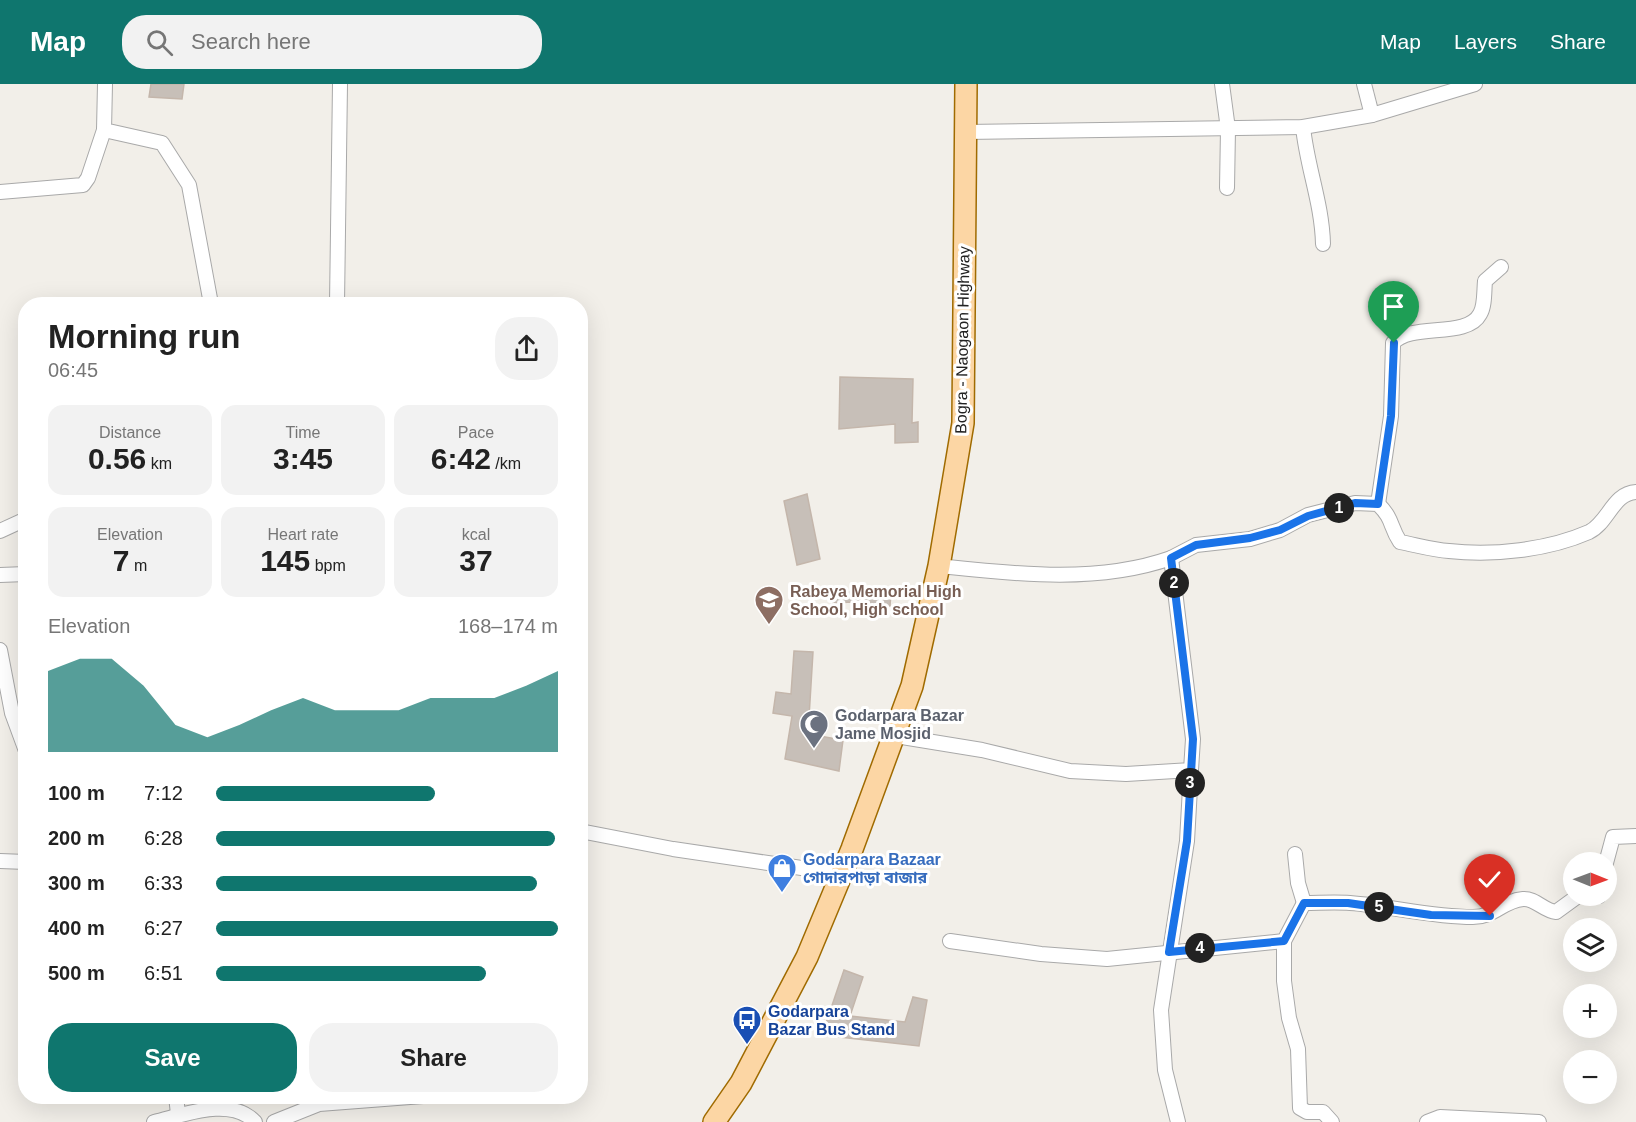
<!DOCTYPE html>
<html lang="en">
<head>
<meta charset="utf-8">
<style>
	:root { --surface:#fff; --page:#f2f2f2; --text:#222; --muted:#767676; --accent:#0f766e }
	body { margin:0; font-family:Arial,"Noto Sans Bengali",sans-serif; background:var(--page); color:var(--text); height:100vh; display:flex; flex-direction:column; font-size:22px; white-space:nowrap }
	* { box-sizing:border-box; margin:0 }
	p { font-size:20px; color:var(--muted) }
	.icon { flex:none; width:33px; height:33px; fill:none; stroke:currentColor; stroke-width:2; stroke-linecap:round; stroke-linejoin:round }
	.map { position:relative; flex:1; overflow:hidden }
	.sheet { position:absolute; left:18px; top:213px; width:570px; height:807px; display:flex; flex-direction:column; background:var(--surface); border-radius:24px; box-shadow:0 6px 24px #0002 }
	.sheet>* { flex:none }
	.needle { width:39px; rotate:91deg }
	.controls { position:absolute; left:1563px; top:768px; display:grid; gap:12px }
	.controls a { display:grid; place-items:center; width:54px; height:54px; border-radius:50%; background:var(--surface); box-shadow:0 6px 24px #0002; font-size:30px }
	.pin { position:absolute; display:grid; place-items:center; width:51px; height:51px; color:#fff; margin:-62px -26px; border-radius:50% 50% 50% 0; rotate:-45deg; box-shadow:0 0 6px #0007 }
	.pin .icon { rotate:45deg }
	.km { position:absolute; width:30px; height:30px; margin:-15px; border-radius:50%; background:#222; color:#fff; font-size:16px; line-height:30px; text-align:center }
	.round { display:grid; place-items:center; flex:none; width:63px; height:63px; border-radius:24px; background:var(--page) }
	.headline { display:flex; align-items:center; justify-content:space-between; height:102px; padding:0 30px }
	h1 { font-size:33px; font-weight:700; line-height:45px }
	.figures { display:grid; grid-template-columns:repeat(3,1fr); gap:9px; height:102px; padding:6px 30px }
	.figures div { display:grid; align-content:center; border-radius:15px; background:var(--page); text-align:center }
	.figures b { font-size:30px; font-weight:700 }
	.figures small { font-size:16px; font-weight:400 }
	.figures p { font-size:16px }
	.chart { height:168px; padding:12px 30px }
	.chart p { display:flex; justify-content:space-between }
	.chart svg { width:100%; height:108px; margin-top:6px; fill:var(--accent); opacity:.7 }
	.cta { display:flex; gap:12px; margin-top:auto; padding:12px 30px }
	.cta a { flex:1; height:69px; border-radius:24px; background:var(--accent); color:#fff; font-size:24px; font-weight:700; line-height:69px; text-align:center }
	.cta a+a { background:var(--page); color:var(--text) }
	ul { padding:0 30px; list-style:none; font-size:20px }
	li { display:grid; grid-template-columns:96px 72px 1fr; align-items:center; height:45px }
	li i { height:15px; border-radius:8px; background:var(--accent) }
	header { display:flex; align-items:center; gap:36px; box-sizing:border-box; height:84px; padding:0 30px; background:var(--accent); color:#fff }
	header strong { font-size:28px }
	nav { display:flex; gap:33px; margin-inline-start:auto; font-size:21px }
	.search { width:420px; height:54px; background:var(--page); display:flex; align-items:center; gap:15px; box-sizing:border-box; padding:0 21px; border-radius:24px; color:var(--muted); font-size:22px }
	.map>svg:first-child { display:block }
	.building { fill:#c7bfb8; stroke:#c4b6ab; stroke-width:1.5 }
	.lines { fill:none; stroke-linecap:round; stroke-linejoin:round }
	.street-casing { stroke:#a9a9a9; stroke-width:16 }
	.primary-casing { stroke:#a06b00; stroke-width:24 }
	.street { stroke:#fff; stroke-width:14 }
	.primary { stroke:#fcd6a4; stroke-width:21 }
	.route-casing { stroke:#fff; stroke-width:12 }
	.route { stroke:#1a73e8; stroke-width:8 }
	.labels { text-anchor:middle; stroke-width:6; stroke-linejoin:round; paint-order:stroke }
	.street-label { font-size:16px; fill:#222; stroke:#fff }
	.education-label { font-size:16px; font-weight:bold; fill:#785e54; stroke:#fff; text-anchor:start }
	.worship-label { font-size:16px; font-weight:bold; fill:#5b616d; stroke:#fff; text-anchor:start }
	.shop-label { font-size:16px; font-weight:bold; fill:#366cbe; stroke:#fff; text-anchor:start }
	.transit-label { font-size:16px; font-weight:bold; fill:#164399; stroke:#fff; text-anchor:start }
</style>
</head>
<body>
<header>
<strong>Map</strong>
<div class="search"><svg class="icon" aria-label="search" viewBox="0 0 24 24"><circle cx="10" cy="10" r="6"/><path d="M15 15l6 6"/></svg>Search here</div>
<nav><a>Map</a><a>Layers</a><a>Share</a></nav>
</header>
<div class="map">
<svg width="1636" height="1038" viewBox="0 0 1636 1038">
	<rect width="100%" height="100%" fill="#f2efe9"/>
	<g class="building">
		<polygon points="151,0 184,0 182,15 149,13"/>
		<polygon points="840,293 913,295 912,339 918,338 918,358 895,359 895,340 839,345"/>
		<polygon points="807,410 820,475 797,481 784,417"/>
		<polygon points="833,507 891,509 890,522 853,523 853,518 833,519"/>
		<polygon points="794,567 813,568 808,650 843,656 839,687 785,675 792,632 773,629 776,608 791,610"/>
		<polygon points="844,886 863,893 850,932 905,938 913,913 927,916 919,962 822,951"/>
	</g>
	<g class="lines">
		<g class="street-casing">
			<g id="street">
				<polyline points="105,0 104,46 162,59 189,101 211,220"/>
				<polyline points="1222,0 1228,45 1227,104"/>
				<polyline points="1364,0 1372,31"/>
				<path d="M1303,43C1307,83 1322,119 1323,160"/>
				<polyline points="966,48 1303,43 1372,31 1475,0"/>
				<polyline points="0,108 83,101 88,94 104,46"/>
				<polyline points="337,220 340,0"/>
				<path d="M1378,420L1391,332L1393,259C1411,238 1467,255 1480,230C1485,222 1484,207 1485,197L1501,183"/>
				<polyline points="0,447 26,435"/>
				<path d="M1171,474L1196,461L1250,455L1280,446L1308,431L1355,419L1378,420C1394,436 1389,441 1400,458C1416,461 1433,466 1449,467C1493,472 1548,466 1589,448C1608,439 1613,409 1636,408"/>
				<polyline points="0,491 26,490"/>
				<polyline points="0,566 12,629 26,667"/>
				<path d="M896,652L982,666L1070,687L1126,690L1191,686L1193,655L1171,474C1097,500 1015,490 939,482"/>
				<polyline points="580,747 673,765 842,790"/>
				<polyline points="1295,770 1298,799 1304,819"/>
				<polyline points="0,777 26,778"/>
				<polyline points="1606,779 1613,753 1636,752"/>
				<polyline points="1591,812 1599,812"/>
				<path d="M950,857L1041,870L1107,875L1284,857L1304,819C1319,819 1335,818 1350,819C1391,822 1431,833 1473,833C1495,833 1502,817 1523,815C1535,814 1544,827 1556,828L1578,812"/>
				<polyline points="1284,857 1284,897 1289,934 1298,965 1300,1024 1307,1028 1323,1028 1332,1038"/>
				<polyline points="176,1012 178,1030"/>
				<path d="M154,1038C184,1031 231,1012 255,1038"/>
				<polyline points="274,1038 319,1020 423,1012"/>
				<polyline points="1178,1038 1165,986 1161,926 1187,757 1191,686"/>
				<polyline points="1427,1038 1440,1033 1539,1038"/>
			</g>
		</g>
		<g class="primary-casing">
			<polyline id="primary" points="714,1038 741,999 807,873 852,765 912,602 939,482 963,339 966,0"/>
		</g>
		<use href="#street" class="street"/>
		<use href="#primary" class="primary"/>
	</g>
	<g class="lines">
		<g class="route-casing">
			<polyline id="route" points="1394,259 1391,332 1378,420 1355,419 1308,432 1280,446 1250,454 1196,461 1171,474 1193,655 1187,757 1169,868 1284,857 1304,819 1348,819 1431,831 1490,832"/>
		</g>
		<use href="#route" class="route"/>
	</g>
	<defs>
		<g id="school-pin" transform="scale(1.5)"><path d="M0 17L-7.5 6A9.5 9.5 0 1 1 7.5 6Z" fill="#8d6e63" stroke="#fff"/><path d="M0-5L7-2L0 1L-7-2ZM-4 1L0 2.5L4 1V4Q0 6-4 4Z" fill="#fff"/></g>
		<g id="mosque-pin" transform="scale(1.5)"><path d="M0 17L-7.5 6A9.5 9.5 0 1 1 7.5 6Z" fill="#6b7280" stroke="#fff"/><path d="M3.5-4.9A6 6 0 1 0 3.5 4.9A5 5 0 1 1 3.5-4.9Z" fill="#fff"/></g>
		<g id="shop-pin" transform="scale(1.5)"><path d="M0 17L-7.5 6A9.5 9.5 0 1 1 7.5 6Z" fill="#3f7fe0" stroke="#fff"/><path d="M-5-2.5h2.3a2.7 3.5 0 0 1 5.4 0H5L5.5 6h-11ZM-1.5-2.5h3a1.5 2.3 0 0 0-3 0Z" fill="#fff"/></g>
		<g id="bus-pin" transform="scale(1.5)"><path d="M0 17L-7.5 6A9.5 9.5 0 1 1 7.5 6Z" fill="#1a4fb4" stroke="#fff"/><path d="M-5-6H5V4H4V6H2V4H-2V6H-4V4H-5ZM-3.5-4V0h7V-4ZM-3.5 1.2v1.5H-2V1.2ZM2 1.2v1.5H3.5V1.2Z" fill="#fff"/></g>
	</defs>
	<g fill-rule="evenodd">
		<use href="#school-pin" x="769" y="516"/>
		<use href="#mosque-pin" x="814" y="640"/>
		<use href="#shop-pin" x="782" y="784"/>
		<use href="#bus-pin" x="747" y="936"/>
	</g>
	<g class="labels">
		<g class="street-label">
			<text transform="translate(962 256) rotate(-89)" y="6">Bogra - Naogaon Highway</text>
		</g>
		<g class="education-label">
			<text x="790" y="513">Rabeya Memorial High<tspan x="790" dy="18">School, High school</tspan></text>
		</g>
		<g class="worship-label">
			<text x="835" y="637">Godarpara Bazar<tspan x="835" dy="18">Jame Mosjid</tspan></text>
		</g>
		<g class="shop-label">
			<text x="803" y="781">Godarpara Bazaar<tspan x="803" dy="18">গোদারপাড়া বাজার</tspan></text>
		</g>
		<g class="transit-label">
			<text x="768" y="933">Godarpara<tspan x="768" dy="18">Bazar Bus Stand</tspan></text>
		</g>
	</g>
</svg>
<div class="controls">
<a><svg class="needle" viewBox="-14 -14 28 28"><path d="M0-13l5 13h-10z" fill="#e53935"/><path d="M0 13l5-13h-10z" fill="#767676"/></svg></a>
<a><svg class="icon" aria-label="layers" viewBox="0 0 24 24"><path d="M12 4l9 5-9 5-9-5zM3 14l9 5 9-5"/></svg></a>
<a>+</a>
<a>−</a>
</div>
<div class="pin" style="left:1394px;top:259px;background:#1e9e55"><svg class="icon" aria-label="arrive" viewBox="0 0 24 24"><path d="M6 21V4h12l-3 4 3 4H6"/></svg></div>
<div class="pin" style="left:1490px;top:832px;background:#d93025"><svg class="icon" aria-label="check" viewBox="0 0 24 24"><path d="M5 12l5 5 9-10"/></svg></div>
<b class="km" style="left:1339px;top:424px">1</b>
<b class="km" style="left:1174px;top:499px">2</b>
<b class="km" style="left:1190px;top:699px">3</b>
<b class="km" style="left:1200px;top:864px">4</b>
<b class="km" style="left:1379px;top:823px">5</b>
<section class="sheet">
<div class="headline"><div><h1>Morning run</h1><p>06:45</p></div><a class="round"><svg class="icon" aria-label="share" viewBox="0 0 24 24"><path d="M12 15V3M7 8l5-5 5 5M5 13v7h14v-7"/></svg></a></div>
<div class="figures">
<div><p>Distance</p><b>0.56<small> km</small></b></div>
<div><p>Time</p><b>3:45</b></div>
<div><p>Pace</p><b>6:42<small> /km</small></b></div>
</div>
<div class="figures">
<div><p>Elevation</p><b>7<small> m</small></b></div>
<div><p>Heart rate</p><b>145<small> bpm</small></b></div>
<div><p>kcal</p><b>37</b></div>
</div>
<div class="chart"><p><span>Elevation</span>168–174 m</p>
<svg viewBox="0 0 160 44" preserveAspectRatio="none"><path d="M0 44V11L10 6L20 6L30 17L40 33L50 38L60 33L70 27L80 22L90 27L100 27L110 27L120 22L130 22L140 22L150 17L160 11V44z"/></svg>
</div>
<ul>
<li><b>100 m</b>7:12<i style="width:64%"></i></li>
<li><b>200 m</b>6:28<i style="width:99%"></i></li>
<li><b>300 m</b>6:33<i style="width:94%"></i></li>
<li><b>400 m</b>6:27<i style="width:100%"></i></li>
<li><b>500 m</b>6:51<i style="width:79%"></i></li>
</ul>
<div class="cta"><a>Save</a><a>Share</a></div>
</section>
</div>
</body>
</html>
